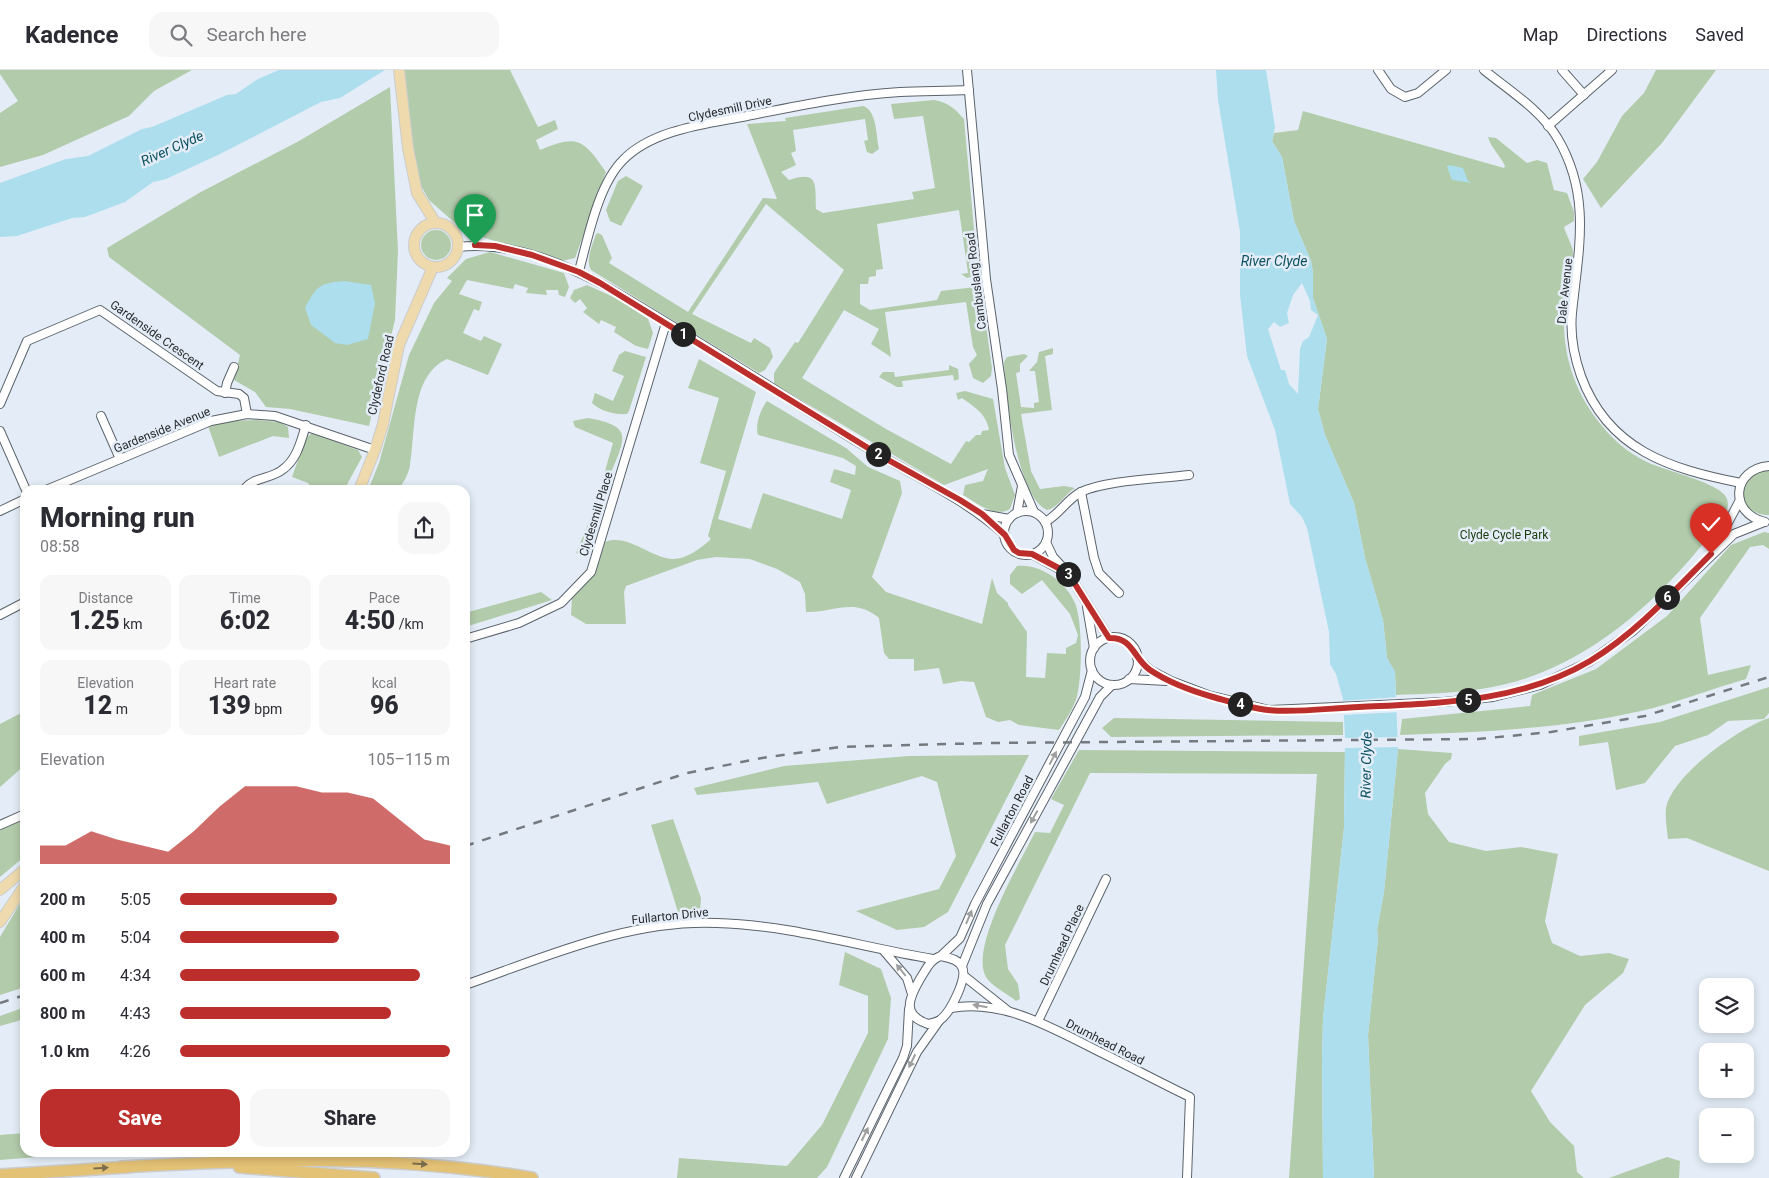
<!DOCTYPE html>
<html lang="en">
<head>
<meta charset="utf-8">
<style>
	:root { --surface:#fff; --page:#f7f7f7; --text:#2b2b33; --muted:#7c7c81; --line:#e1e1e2; --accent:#bc2e2b }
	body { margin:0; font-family:Roboto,sans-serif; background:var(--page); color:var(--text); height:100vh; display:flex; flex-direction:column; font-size:19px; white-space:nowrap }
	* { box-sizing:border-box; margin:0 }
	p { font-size:16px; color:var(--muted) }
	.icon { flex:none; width:28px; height:28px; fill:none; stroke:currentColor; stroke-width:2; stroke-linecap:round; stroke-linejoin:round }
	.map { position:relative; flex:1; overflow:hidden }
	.drawer { position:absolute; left:20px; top:415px; width:450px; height:672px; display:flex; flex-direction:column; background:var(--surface); border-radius:15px; box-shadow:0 2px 8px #0003 }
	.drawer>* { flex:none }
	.fabs { position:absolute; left:1699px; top:908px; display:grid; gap:10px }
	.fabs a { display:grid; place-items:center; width:55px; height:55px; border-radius:10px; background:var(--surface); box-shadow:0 2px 8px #0003; font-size:25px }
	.pin { position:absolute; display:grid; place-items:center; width:42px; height:42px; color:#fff; margin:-51px -21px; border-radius:50% 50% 50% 0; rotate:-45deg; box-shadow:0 0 5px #0007 }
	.pin .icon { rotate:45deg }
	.km { position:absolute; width:25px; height:25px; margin:-12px; border-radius:50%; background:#222; color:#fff; font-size:14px; line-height:25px; text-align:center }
	.round { display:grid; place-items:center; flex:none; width:52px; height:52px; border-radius:15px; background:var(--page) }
	.headline { display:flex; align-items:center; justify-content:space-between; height:85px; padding:0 20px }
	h1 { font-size:28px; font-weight:800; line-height:38px }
	.metrics { display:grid; grid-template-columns:repeat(3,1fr); gap:8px; height:85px; padding:5px 20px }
	.metrics div { display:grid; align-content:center; border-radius:12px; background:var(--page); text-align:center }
	.metrics b { font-size:25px; font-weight:800 }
	.metrics small { font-size:14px; font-weight:400 }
	.metrics p { font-size:14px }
	.chart { height:140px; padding:10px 20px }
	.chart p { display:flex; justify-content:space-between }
	.chart svg { width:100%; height:90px; margin-top:5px; fill:var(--accent); opacity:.7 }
	.action { display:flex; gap:10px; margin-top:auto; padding:10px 20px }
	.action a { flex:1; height:58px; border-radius:15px; background:var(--accent); color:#fff; font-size:20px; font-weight:800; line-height:58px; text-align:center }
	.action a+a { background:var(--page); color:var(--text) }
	ul { padding:0 20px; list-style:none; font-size:16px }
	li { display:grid; grid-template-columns:80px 60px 1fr; align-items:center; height:38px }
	li i { height:12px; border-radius:6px; background:var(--accent) }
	header { display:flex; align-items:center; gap:30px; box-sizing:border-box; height:70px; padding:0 25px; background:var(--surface); border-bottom:1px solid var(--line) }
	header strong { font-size:24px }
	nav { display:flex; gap:28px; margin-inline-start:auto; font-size:18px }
	.search { width:350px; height:45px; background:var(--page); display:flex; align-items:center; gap:12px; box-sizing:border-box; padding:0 18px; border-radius:15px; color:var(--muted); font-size:19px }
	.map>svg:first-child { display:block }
	.green { fill:#b2cbaa }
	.water { fill:#acdeed; fill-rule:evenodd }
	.pier { fill:#e4edf7 }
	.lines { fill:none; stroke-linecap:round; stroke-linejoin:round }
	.minor-casing { stroke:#5b636b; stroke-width:10 }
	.major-casing { stroke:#cbcccd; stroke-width:12 }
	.highway-casing { stroke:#cbcccd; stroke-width:14 }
	.minor { stroke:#fff; stroke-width:8 }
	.major { stroke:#eedaac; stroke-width:10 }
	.highway { stroke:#e3c175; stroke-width:11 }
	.rail { stroke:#747a7f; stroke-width:2.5; stroke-dasharray:9 9; stroke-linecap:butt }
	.oneway { fill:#9e9fa0 }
	.oneway2 { fill:#7c6e4d }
	.route-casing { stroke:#fff; stroke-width:10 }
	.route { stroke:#bc2e2b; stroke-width:6 }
	.labels { text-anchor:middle; stroke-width:5; stroke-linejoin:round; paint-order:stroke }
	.street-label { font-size:12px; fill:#272a2d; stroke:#e4edf7 }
	.park-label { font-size:12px; fill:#193c0b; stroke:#e4edf7 }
	.water-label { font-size:14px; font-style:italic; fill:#0b5161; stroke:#e4edf7 }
</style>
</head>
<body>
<header>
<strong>Kadence</strong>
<div class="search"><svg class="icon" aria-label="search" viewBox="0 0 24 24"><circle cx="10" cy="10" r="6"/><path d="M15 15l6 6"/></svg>Search here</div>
<nav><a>Map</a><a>Directions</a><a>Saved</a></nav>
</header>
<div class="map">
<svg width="1769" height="1108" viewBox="0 0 1769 1108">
	<rect width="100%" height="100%" fill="#e4edf7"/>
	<g class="green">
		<polygon points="0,0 192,0 154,21 129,46 43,85 0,97 0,43 18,31 0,4"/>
		<path d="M404,0H510L538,57L555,50L558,59L536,70L540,80C578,64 583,69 606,102L575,188L562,191L465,162L429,130L417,109L406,37Z"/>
		<polygon points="1656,0 1716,0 1662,73 1601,138 1583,109 1597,92 1622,46 1644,23"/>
		<polygon points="390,17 398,181 395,250 369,356 290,339 266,337 255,322 234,310 240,285 109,187 107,178 199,123 299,71"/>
		<path d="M934,30C948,32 955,39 964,49L978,203L975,206L967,208L961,204L968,203L959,140L877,154L883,199L876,200V206L869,207L868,214H860V234L870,240L937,230L941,221L975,217L981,221L992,298L991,306L983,313L973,308L969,294L977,285L973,277L966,232L885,242L891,287L871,274L879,259L844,240L802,308L886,359L951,394L966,371L969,372L976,365H981L982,361L989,360C986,343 974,337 962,328L958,330L956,323L965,321L993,329L1005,398L1015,425L1010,439C994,448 977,433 963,425L965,415L983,411L988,399L944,415L774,314V303L795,272L798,273L844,200L766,134L692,244L751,273L754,268L770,278L773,287L765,300L759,303L591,200C585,190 593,174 596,164L598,163L602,165L612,188L609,193L688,242L763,128L777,129L747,54L786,51L785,48L863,36C877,40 876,66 879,79L872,84L867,82L864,71L868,70L865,49L793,60L796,81L791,83L796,95L781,102L789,110C819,100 815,114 816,139L823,143L914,129L912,122L935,118L923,46L894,49L891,34Z"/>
		<path d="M1303,41L1504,98L1505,96C1500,85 1491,78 1488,67L1496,68L1527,93L1537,90L1547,93L1554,120L1567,123L1574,142V151L1564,157C1566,164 1573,177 1573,182C1573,199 1567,218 1565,235C1560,280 1574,323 1603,357C1614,371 1629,383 1645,391C1661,400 1723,413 1727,429C1733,447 1707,469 1697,481C1641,548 1570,606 1481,619C1453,623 1424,624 1396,625L1395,602L1387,588L1383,550L1365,488L1354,433L1325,365L1318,339L1327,269L1313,228V203L1311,191L1294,151L1282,87L1272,71L1274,63L1298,60Z"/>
		<polygon points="626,106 643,116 621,156 610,151 606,140 618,111"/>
		<circle cx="436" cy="175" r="15"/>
		<path d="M490,182L564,203L569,217L565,227L559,225L558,220H546L547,225L526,223L528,218L515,214L513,219L467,210L459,224L482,232L479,241L474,239L463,263L481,271L484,266L502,274L488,305L447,289C410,306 416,361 410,395C409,404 403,412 399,420H368L379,393L409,285L434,233L452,211L447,208L466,189Z"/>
		<polygon points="587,215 618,229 648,249 653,263 648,279 636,276 614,262 616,257 601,250 599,254 583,242 587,238 580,229 575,233 570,228 574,220"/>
		<path d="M1053,278V284L1045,286L1052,340L1021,344L1031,401L1040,419L1064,416L1075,418C1065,424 1058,438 1047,440C1017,427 1005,323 1004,292L1007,287L1024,284L1028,286L1020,294V302L1016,303L1021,337L1034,338V333L1039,332L1035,301H1029L1037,292L1039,282Z"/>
		<path d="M625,281L646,287L629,341L627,344C615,345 600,341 592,333L595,323L613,331L624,306L612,301L619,285Z"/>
		<path d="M699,289L756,322L718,449L751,459L763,423L842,449L851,420L830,412L834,399L855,405L856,396L843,388L758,365C755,355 760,340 767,331L846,378L868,397L900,411L902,423L872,507L886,522L982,554L992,508L997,523L1008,533V535L1027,562L1026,607L1045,608L1047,583L1066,584V578L1076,573L1078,565L1070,544L1042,510L1022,524L1010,514V505L1017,496C1040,493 1066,512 1075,533C1083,553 1082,605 1077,626C1074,638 1066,649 1059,660L1019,655L1010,650L998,652L986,647L974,612L961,611L943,614L939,598L914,601V589H889L884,583L879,548C854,527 833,543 806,542L805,524L800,512L777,499L750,489L716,487L697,490L626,516L624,522L626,554H586L571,545L572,528L593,502L605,472C628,463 652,489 673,489C687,489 701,478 711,469L708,466L726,401L700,393L719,328L688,318Z"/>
		<polygon points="949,295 958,299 959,309 954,311 953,305 902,311 903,317 897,317 879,307 883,302 894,302 895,307 949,300"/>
		<path d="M588,348C633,356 626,367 611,403L605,401L613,373L575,357L573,351Z"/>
		<polygon points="257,350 279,352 288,357 289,368 273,366 219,387 208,356 226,351"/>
		<polygon points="312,363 358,380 362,387 344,420 314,420 308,413 292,407 306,368"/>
		<path d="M1762,400H1769V445C1750,446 1734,426 1748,409C1751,405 1757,402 1762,400Z"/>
		<polygon points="601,423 604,423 588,485 576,483"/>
		<path d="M1764,462L1769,463V479L1763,475L1750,477L1700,548L1708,605L1751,595L1746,609C1711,619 1676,633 1641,641C1562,659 1480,662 1400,665L1402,649L1530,636L1532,625L1596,599L1667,546L1731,475Z"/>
		<polygon points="541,522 552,530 465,557 465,543"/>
		<polygon points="1769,617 1769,643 1764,649 1728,651 1708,665 1675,676 1645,713 1616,720 1608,672 1579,676 1579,666 1660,652"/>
		<polygon points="25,641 25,695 0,717 0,654"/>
		<polygon points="1114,648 1343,652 1343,665 1111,667 1102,658"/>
		<path d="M1769,648V801L1687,768L1668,769C1667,760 1665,748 1666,738C1672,705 1739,658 1769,648Z"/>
		<polygon points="1398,679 1452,683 1451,689 1445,694 1425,723 1428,744 1449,772 1486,781 1521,777 1558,784 1545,851 1552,873 1580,886 1609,883 1629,889 1623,903 1585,935 1531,1021 1550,1052 1574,1076 1577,1102 1584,1108 1374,1108 1368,965 1378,868 1377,860 1384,822"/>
		<path d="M1079,680L1345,682L1344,758L1323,948L1322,987L1323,1108H1289L1317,704L1090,703L1005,875L1008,899L1018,914L1020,929L1016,931C1008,924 991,916 986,907C969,878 1021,791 1035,762L1050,763L1064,735L1051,729Z"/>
		<polygon points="1029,685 948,842 924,857 897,860 856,841 939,819 956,786 937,712 922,706 827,734 818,712 697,725 694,718 784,696 909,686"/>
		<polygon points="25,746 25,786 0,807 0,759"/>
		<polygon points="673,749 701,828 700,841 678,842 651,755"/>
		<polygon points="25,825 25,917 0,925 0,867"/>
		<polygon points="845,882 881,899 891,928 888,969 827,1097 817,1108 677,1108 679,1088 787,1096 822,1055 868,963 868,926 839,915"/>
		<polygon points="25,937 25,949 0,956 0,946"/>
		<polygon points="25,1063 25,1082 88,1083 0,1090 0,1065"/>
		<polygon points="1667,1087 1680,1091 1679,1108 1609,1108"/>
	</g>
	<g class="water">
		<polygon points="279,0 385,0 340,28 321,32 220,84 166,109 153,112 125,132 85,147 72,148 17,166 0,167 0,113 66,89 88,86 142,59 152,57 227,25 236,24 258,9"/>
		<path d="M1216,0H1266L1275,57L1272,71L1282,87L1294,151L1311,191L1313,203V228L1327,269L1318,339L1325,365L1354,433L1365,488L1383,550L1387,588L1395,602L1398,679L1384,822L1377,860L1378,868L1368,965L1374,1108H1323L1322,987L1323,948L1344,758L1345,667L1343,629L1336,604L1330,594L1329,562L1307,458L1302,447L1290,434L1275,360L1247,286L1240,225V162L1218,30ZM1302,213L1310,231L1311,240L1318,245L1309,267L1303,271L1300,279L1298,324L1289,314L1285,300H1281L1268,259L1274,252L1280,257L1289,253L1287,243L1293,225Z"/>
		<polygon points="1449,95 1463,98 1468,111 1472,113 1452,110 1447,97"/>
		<path d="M344,211L371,215L375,233L368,269L347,275L335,273L311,255L305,238C316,216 320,213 344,211Z"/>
	</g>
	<g class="pier">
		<polygon points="1399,627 1400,642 1342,645 1341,631"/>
		<polygon points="1399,667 1401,677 1342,678 1342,668"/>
	</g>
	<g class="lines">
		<g class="minor-casing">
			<g id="minor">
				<polyline points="967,0 986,209 1002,319 1009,385 1034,442"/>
				<polyline points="1378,0 1391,19 1405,27 1418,23 1446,0"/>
				<path d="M1484,0C1510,21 1541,40 1558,69C1592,127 1578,182 1572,243C1570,264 1574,286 1581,306C1608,380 1670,399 1741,413"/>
				<polyline points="1562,0 1584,25"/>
				<polyline points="1548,56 1612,0"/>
				<path d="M458,177C507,171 557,191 600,213C689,264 774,320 861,374C910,404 963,427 1005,465"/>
				<path d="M579,201C588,168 598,115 623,90C653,59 707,54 747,46C797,36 849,25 900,22C923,21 946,21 969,20"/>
				<polyline points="225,323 227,313 234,297"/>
				<polyline points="0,334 27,271 100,240 217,321 239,324 244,328 247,344"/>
				<polyline points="101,346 120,389"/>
				<polyline points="0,361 26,420"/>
				<polyline points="46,420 211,351 247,344 275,346 375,380"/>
				<path d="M244,420C252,407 271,409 282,400C297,390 301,371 306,355"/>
				<polyline points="1081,422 1094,488 1099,503 1119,523"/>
				<polyline points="0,441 25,429"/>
				<circle cx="1026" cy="463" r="22"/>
				<polyline points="1017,443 1022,416"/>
				<polyline points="982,444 1009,449"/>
				<path d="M1045,452C1060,444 1066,430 1081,422C1106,410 1159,409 1189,405"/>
				<path d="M1765,452C1728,443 1732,399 1769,396"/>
				<polyline points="1046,472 1053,487 1068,503 1109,568"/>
				<polyline points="1716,475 1740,430"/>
				<polyline points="1032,484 1061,500"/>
				<polyline points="1087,537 1094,578"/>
				<polyline points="0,545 25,532"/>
				<circle cx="1114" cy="591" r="24"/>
				<polyline points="465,569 519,553 561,533 591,502 666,253"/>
				<polyline points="1137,588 1150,600 1171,611 1208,625 1269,640 1444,632 1493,627 1540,615 1589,592 1633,561 1734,464 1764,452"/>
				<polyline points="1129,609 1167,611"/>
				<polyline points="0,755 25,744"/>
				<polyline points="884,881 907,908 912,924"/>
				<polyline points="941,886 960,868 975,834 1085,627 1092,600"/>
				<path d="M941,886C949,888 958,889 962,897C968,908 950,943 940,950C937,952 932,953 928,954C901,945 909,928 920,909C926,900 930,889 941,886Z"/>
				<polyline points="962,896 987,834 1100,627 1112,615"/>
				<polyline points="964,906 1008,941"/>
				<path d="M465,915C545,887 630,849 717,853C790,855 861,877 933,889"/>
				<path d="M951,938C1004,929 1052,958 1098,981C1129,996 1159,1012 1190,1027L1187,1108"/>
				<polyline points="1038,951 1106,809"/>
				<polyline points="844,1108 903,988 907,976 909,939"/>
				<polyline points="856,1108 917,982 939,951"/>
			</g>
		</g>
		<g class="major-casing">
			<g id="major">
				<polyline points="399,0 408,78 417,123 435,152"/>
				<circle cx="436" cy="175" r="22"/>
				<polyline points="359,420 375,380 383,354 399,275 433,197"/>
				<polyline points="0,820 25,799"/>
				<polyline points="0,852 25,815"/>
			</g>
		</g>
		<g class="highway-casing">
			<g id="highway">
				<path d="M121,1097C261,1089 392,1084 532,1108"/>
				<polyline points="239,1097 374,1108"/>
				<polyline points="0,1105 128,1097"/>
			</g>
		</g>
		<use href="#minor" class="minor"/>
		<use href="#major" class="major"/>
		<use href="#highway" class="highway"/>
		<g class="rail">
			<polyline points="465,776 687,703 762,688 840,677 987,673 1478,669 1551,662 1645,646 1769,607"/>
			<polyline points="0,933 25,925"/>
		</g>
	</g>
	<defs><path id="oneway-solid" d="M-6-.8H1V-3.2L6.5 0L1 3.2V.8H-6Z" transform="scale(1.25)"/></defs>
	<g class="oneway">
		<use href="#oneway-solid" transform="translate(1053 688) rotate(-62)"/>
		<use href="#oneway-solid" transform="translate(1034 747) rotate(119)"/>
		<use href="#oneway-solid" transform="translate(969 847) rotate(-67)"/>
		<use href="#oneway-solid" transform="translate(901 900) rotate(-129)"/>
		<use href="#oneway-solid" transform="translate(980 936) rotate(-170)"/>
		<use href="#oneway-solid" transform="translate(912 991) rotate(116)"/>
		<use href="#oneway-solid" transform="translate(865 1064) rotate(-64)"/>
	</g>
	<g class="oneway2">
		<use href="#oneway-solid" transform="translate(420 1094) rotate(4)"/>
		<use href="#oneway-solid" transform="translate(101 1098) rotate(-4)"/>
	</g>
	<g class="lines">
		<g class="route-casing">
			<path id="route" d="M475,175L495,176L532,185L579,202L600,213L881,386L960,430L982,444L1005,465L1014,480L1019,483L1032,484L1068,503L1109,568C1133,567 1133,588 1150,600C1168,612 1192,621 1213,627C1231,632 1249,638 1268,640C1297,643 1329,638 1359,637C1438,633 1519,633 1590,591C1636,563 1673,522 1711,484"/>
		</g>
		<use href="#route" class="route"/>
	</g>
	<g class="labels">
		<g class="street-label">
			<text transform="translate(730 39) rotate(-12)" y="4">Clydesmill Drive</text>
			<text transform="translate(976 211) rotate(-97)" y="4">Cambuslang Road</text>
			<text transform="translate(1565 221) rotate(-84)" y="4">Dale Avenue</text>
			<text transform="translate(157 265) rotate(35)" y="4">Gardenside Crescent</text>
			<text transform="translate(381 305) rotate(-77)" y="4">Clydeford Road</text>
			<text transform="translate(162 360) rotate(-22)" y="4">Gardenside Avenue</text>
			<text transform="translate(596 444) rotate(-73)" y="4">Clydesmill Place</text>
			<text transform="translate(1012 741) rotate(-62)" y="4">Fullarton Road</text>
			<text transform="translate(670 846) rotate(-6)" y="4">Fullarton Drive</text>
			<text transform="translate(1062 875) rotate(-65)" y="4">Drumhead Place</text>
			<text transform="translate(1105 972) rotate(27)" y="4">Drumhead Road</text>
		</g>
		<g class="park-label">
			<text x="1504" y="469">Clyde Cycle Park</text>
		</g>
		<g class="water-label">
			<text transform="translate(172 78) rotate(-24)" y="5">River Clyde</text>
			<text x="1274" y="196">River Clyde</text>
			<text transform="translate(1366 695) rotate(-89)" y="5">River Clyde</text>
		</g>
	</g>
</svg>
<div class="fabs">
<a><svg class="icon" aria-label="layers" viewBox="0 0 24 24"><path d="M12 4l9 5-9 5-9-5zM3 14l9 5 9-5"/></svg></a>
<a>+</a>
<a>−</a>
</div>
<div class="pin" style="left:475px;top:175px;background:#1e9e55"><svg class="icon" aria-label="arrive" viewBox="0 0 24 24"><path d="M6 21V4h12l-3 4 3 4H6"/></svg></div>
<div class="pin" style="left:1711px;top:484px;background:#d93025"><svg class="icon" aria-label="check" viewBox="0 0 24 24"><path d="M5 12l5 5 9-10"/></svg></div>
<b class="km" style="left:683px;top:264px">1</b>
<b class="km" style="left:878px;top:384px">2</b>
<b class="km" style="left:1068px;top:504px">3</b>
<b class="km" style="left:1240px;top:634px">4</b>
<b class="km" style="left:1468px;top:630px">5</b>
<b class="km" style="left:1667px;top:527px">6</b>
<section class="drawer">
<div class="headline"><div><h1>Morning run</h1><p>08:58</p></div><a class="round"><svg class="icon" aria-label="share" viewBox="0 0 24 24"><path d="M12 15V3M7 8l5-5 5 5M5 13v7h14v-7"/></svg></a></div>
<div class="metrics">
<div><p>Distance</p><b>1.25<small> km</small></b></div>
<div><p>Time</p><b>6:02</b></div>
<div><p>Pace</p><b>4:50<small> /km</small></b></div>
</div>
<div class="metrics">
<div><p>Elevation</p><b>12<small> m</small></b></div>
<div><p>Heart rate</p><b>139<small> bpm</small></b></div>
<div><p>kcal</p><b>96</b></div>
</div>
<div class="chart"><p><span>Elevation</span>105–115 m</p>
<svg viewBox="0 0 160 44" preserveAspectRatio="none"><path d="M0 44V35L10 35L20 28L30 32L40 35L50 38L60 28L70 16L80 6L90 6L100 6L110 9L120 9L130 12L140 22L150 32L160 35V44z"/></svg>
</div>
<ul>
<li><b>200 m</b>5:05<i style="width:58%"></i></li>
<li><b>400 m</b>5:04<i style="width:59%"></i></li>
<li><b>600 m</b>4:34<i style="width:89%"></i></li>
<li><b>800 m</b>4:43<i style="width:78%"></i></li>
<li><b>1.0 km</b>4:26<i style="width:100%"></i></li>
</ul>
<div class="action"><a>Save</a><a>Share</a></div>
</section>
</div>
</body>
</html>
